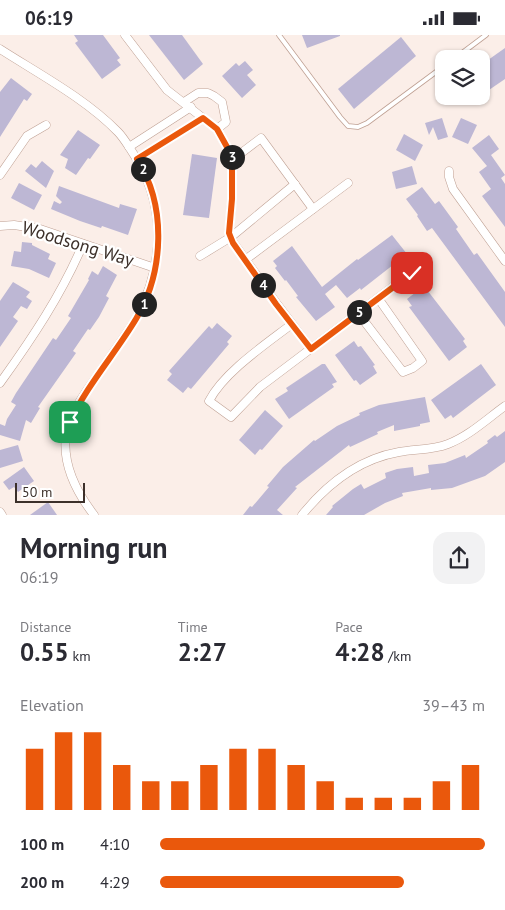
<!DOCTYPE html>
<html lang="en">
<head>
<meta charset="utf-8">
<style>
	:root { --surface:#fff; --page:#f2f2f3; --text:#2b2b33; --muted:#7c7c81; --accent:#ea580c }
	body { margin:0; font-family:"PT Sans",sans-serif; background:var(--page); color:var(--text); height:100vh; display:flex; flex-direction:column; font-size:19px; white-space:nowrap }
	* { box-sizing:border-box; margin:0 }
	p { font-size:16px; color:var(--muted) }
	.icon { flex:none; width:28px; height:28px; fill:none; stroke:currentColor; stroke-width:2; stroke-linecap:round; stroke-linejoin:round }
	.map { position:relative; height:480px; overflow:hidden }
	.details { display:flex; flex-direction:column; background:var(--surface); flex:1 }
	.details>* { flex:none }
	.fabs { position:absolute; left:435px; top:15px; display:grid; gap:10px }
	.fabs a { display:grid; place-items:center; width:55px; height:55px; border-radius:10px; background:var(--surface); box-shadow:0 1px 4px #0004; font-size:25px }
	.scale { position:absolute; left:15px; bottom:12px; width:70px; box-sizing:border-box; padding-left:5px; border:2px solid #3c302a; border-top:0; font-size:14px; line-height:18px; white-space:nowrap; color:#3c302a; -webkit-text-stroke:4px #fff; paint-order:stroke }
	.pin { position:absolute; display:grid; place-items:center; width:42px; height:42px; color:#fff; margin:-21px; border-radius:10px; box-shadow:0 2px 8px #0006 }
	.km { position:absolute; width:25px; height:25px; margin:-12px; border-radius:50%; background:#222; color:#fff; font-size:14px; line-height:25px; text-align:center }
	.round { display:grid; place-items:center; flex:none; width:52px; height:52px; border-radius:15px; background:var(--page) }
	.summary { display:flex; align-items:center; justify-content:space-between; height:85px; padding:0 20px }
	h1 { font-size:28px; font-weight:800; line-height:38px }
	.figures { display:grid; grid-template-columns:repeat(3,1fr); gap:8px; height:85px; padding:5px 20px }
	.figures div { display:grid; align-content:center }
	.figures b { font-size:25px; font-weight:800 }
	.figures small { font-size:14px; font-weight:400 }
	.figures p { font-size:14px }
	.chart { height:140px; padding:10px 20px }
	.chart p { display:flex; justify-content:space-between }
	.chart svg { width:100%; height:90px; margin-top:5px; stroke:var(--accent); stroke-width:6 }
	ul { padding:0 20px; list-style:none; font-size:16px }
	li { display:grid; grid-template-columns:80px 60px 1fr; align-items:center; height:38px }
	li i { height:12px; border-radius:6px; background:var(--accent) }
	.status { display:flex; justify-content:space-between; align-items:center; height:35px; padding:0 25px; background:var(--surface); direction:ltr }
	.status svg { height:14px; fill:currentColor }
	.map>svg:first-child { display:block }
	.building { fill:#bdb7d4 }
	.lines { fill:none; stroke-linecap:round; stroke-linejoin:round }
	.lane-casing { stroke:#bfa093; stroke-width:5.5 }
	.street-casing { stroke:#bfa093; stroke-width:9 }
	.lane { stroke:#fff; stroke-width:4 }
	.street { stroke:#fff; stroke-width:8 }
	.route-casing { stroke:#fff; stroke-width:10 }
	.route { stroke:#ea580c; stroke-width:6 }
	.labels { text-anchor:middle; stroke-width:4.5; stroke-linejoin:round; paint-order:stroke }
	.street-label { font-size:18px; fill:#3c302a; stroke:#fff }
</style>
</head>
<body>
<div class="status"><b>06:19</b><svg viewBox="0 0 49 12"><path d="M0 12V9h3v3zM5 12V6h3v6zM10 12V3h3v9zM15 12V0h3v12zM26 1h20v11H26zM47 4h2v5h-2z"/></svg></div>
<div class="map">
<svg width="505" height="480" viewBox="0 0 505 480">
	<rect width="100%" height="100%" fill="#fbeee8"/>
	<g class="building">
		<polygon points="74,0 103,0 120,23 117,25 121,30 102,44 75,8 78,6"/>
		<polygon points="149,0 182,0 203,29 184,45"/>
		<polygon points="302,0 340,0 340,1 307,13"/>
		<polygon points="401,2 416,21 354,74 338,54"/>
		<polygon points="505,13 505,44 486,57 481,50 481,30"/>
		<polygon points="245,26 253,35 247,40 256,50 242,63 222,41 236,28 239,31"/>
		<polygon points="11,43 32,59 27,66 24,64 0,102 0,57"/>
		<polygon points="442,83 448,102 438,105 433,92 429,100 425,88"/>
		<polygon points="461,83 477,90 468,109 452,102"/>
		<polygon points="78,95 100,110 90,124 88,123 76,140 65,133 68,124 60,120"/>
		<polygon points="404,99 423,110 415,126 396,115"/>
		<polygon points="489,100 499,114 491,120 505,140 501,143 505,149 505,192 482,161 491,154 479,137 487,131 472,113"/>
		<polygon points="192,119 217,123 209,183 183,180"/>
		<polygon points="42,126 54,136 46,153 25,136 31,129 36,133"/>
		<polygon points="412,131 417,149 396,154 392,137"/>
		<polygon points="19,148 42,160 34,175 11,163"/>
		<polygon points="59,151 119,173 120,169 137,174 128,200 102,191 101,193 80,186 51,174 54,166 60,169 62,167 56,161"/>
		<polygon points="422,152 435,169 439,166 458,192 456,194 474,220 477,218 505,257 505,292 432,193 427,196 417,181 418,180 406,164"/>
		<polygon points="392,200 407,219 361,255 360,253 347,263 336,250 325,259 335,272 316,286 296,262 298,261 286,245 285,246 275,233 277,231 273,226 292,211 322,252 357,224 358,225"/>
		<polygon points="22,207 32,208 32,210 50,219 48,224 56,228 49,243 29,234 11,231 14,216 21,217"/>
		<polygon points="103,231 117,240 106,261 109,263 99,282 90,295 88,294 73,316 76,318 38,372 40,373 31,388 26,385 20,406 0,400 0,389 5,391 7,384 16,370 11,367 16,358 53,303 56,305 71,283 68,281 89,245 88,244 92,236 98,240"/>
		<polygon points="13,247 30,257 26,262 32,266 27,274 21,271 13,282 18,286 0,312 0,266"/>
		<polygon points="424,251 465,304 463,306 467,312 449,326 409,272 412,271 407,264"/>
		<polygon points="217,288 232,301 227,307 229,309 191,354 188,352 183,358 167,345 172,339 169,336 209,291 212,294"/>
		<polygon points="354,306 358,312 361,311 375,330 373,331 377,338 360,350 356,345 354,346 335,320"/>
		<polygon points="322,329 325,329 337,347 332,349 334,352 289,384 275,364 288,356 286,353"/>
		<polygon points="481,329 496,350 453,383 451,380 445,384 431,365"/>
		<polygon points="425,362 430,387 420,389 420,391 394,396 394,390 377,397 378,399 350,412 349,410 295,452 297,453 277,475 283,480 243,480 250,471 252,472 269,452 267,451 283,432 314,405 315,406 337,391 360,380 359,378 379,370"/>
		<polygon points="265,375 283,391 262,415 260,414 255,420 239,405"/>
		<polygon points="505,396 505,427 485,441 452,453 431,455 431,453 402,458 403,461 385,468 364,480 326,480 333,472 332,471 353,454 361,449 364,454 386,443 385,438 397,434 413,432 414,441 429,438 428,430 445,428 465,420 466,423 488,408 487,406 495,400 497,402"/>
		<polygon points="18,410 23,426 0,433 0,415"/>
		<polygon points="24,432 34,446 18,457 14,452 9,455 3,447"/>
		<polygon points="48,467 57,480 30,480"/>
	</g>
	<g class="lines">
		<g class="lane-casing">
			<g id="lane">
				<polyline points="279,0 340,82 348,91 358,92 367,88 444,31"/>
				<polyline points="454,24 486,0"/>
			</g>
		</g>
		<g class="street-casing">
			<g id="street">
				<polyline points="125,0 167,55 217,94 232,121 232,164 229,198 233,207 277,269 311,314"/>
				<path d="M0,14C39,39 86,64 118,97C123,102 127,109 131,115C167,168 165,229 136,284C125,301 113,318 101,335C90,351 76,369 69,387C58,421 74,454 94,480"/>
				<polyline points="184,67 198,58 208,58 214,61 222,67 226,87 217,94"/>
				<polyline points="129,112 191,72"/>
				<polyline points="137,124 203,83"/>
				<polyline points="232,125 261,103 313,174"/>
				<polyline points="449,136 449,142 453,154 505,226"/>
				<polyline points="0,140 27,101 46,90"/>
				<polyline points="0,191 14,190 40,194 155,233"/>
				<polyline points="200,221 231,202 295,149"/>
				<polyline points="245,225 348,148"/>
				<polyline points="358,278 403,337 413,333 422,326 378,263"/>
				<path d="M292,289C266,309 224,337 209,366L231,382L260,352L411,238"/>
				<path d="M0,348C31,305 62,259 83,209"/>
				<polyline points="0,477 2,480"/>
				<path d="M302,480C327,449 359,424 399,417C415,414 433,415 448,409C469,401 487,384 505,371"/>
			</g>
		</g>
		<use href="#lane" class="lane"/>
		<use href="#street" class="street"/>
	</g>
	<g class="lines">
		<g class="route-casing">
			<path id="route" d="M70,387C87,350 115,319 136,284C164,237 167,171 137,124L203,83L217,94L232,121V164L229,198L233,208L276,269L311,314L412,238"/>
		</g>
		<use href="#route" class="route"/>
	</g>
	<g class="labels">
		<g class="street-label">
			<text transform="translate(78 209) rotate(17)" y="6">Woodsong Way</text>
		</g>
	</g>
</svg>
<div class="fabs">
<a><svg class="icon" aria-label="layers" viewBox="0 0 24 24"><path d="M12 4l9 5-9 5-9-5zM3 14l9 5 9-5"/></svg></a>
</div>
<div class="scale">50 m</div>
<div class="pin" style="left:70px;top:387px;background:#1e9e55"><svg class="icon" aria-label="arrive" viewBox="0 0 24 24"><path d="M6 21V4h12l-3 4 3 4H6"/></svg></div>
<div class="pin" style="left:412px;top:238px;background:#d93025"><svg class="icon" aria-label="check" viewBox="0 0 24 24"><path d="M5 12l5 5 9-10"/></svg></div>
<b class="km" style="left:144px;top:269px">1</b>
<b class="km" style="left:143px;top:134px">2</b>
<b class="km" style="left:232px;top:122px">3</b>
<b class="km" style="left:263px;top:250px">4</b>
<b class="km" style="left:359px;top:277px">5</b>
</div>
<section class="details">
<div class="summary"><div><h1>Morning run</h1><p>06:19</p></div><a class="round"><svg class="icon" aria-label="share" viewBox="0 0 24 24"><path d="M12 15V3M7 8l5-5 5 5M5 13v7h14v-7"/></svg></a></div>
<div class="figures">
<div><p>Distance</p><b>0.55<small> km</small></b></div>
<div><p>Time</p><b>2:27</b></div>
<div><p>Pace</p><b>4:28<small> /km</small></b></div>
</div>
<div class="chart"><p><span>Elevation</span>39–43 m</p>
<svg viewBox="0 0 160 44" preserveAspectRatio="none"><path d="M5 44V14M15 44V6M25 44V6M35 44V22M45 44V30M55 44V30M65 44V22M75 44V14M85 44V14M95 44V22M105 44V30M115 44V38M125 44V38M135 44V38M145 44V30M155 44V22"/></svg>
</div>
<ul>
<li><b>100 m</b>4:10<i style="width:100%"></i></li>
<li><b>200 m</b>4:29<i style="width:75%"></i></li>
</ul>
</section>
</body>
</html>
